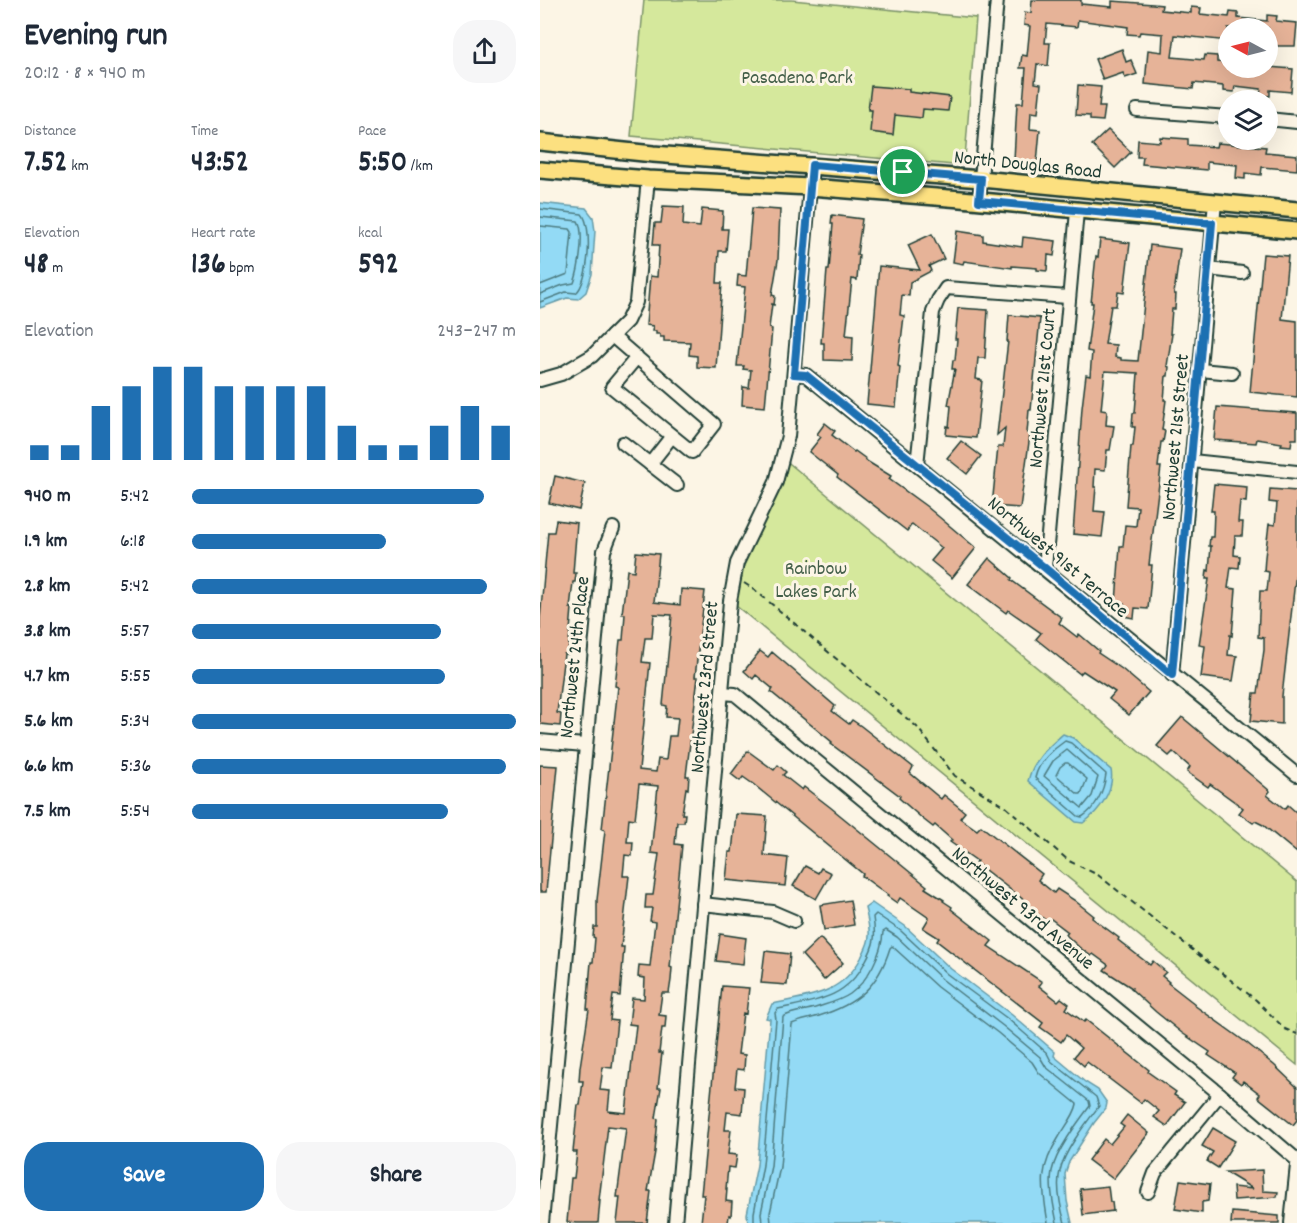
<!DOCTYPE html>
<html lang="en">
<head>
<meta charset="utf-8">
<style>
	:root { --surface:#fff; --page:#f6f6f7; --text:#1f2937; --muted:#747a83; --accent:#1f6fb2 }
	body { margin:0; font-family:Dekko,sans-serif; background:var(--page); color:var(--text); height:100vh; display:flex; flex-direction:column; font-size:22px; white-space:nowrap }
	* { box-sizing:border-box; margin:0 }
	p { font-size:20px; color:var(--muted) }
	.icon { flex:none; width:33px; height:33px; fill:none; stroke:currentColor; stroke-width:2; stroke-linecap:round; stroke-linejoin:round }
	.map { position:relative; flex:1; overflow:hidden }
	.details { display:flex; flex-direction:column; background:var(--surface); width:540px }
	.details>* { flex:none }
	.needle { width:39px; rotate:277deg }
	.fabs { position:absolute; left:678px; top:18px; display:grid; gap:12px }
	.fabs a { display:grid; place-items:center; width:60px; height:60px; border-radius:50%; background:var(--surface); box-shadow:0 6px 24px #0002; font-size:30px }
	.pin { position:absolute; display:grid; place-items:center; width:51px; height:51px; color:#fff; margin:-26px; border:3px solid #fff; border-radius:50%; box-shadow:0 2px 6px #0007 }
	.round { display:grid; place-items:center; flex:none; width:63px; height:63px; border-radius:24px; background:var(--page) }
	.summary { display:flex; align-items:center; justify-content:space-between; height:102px; padding:0 24px }
	h1 { font-size:33px; font-weight:700; line-height:45px }
	.stats { display:grid; grid-template-columns:repeat(3,1fr); gap:9px; height:102px; padding:6px 24px }
	.stats div { display:grid; align-content:center }
	.stats b { font-size:30px; font-weight:700 }
	.stats small { font-size:16px; font-weight:400 }
	.stats p { font-size:16px }
	.chart { height:168px; padding:12px 24px }
	.chart p { display:flex; justify-content:space-between }
	.chart svg { width:100%; height:108px; margin-top:6px; stroke:var(--accent); stroke-width:6 }
	.button { display:flex; gap:12px; margin-top:auto; padding:12px 24px }
	.button a { flex:1; height:69px; border-radius:24px; background:var(--accent); color:#fff; font-size:24px; font-weight:700; line-height:69px; text-align:center }
	.button a+a { background:var(--page); color:var(--text) }
	ul { padding:0 24px; list-style:none; font-size:20px }
	li { display:grid; grid-template-columns:96px 72px 1fr; align-items:center; height:45px }
	li i { height:15px; border-radius:8px; background:var(--accent) }
	main { display:flex; flex:1; min-height:0 }
	.map>svg:first-child { display:block }
	.green { fill:#d5e89c; stroke:#7a9268; stroke-width:1.5 }
	.water { fill:#93daf5; stroke:#659ba8; stroke-width:1.5 }
	.lines { fill:none; stroke-linecap:round; stroke-linejoin:round }
	.shore { stroke:#4d7c81; stroke-width:1.5 }
	.building { fill:#e6b398; stroke:#1f3d34; stroke-width:1.5; fill-rule:evenodd }
	.minor-casing { stroke:#1f3d34; stroke-width:16 }
	.major-casing { stroke:#1f3d34; stroke-width:20 }
	.path { stroke:#1f3d34; stroke-width:2; stroke-dasharray:6 4.5; stroke-linecap:butt }
	.minor { stroke:#fcf5e5; stroke-width:12 }
	.major { stroke:#fce080; stroke-width:15 }
	.route-casing { stroke:#fff; stroke-width:12 }
	.route { stroke:#1f6fb2; stroke-width:8 }
	.labels { text-anchor:middle; stroke-width:6; stroke-linejoin:round; paint-order:stroke }
	.park-label { font-size:20px; fill:#435f49; stroke:#fcf5e5 }
	.street-label { font-size:20px; fill:#1f3d34; stroke:#fcf5e5 }
</style>
</head>
<body>
<main>
<section class="details">
<div class="summary"><div><h1>Evening run</h1><p>20:12 · 8 × 940 m</p></div><a class="round"><svg class="icon" aria-label="share" viewBox="0 0 24 24"><path d="M12 15V3M7 8l5-5 5 5M5 13v7h14v-7"/></svg></a></div>
<div class="stats">
<div><p>Distance</p><b>7.52<small> km</small></b></div>
<div><p>Time</p><b>43:52</b></div>
<div><p>Pace</p><b>5:50<small> /km</small></b></div>
</div>
<div class="stats">
<div><p>Elevation</p><b>48<small> m</small></b></div>
<div><p>Heart rate</p><b>136<small> bpm</small></b></div>
<div><p>kcal</p><b>592</b></div>
</div>
<div class="chart"><p><span>Elevation</span>243–247 m</p>
<svg viewBox="0 0 160 44" preserveAspectRatio="none"><path d="M5 44V38M15 44V38M25 44V22M35 44V14M45 44V6M55 44V6M65 44V14M75 44V14M85 44V14M95 44V14M105 44V30M115 44V38M125 44V38M135 44V30M145 44V22M155 44V30"/></svg>
</div>
<ul>
<li><b>940 m</b>5:42<i style="width:90%"></i></li>
<li><b>1.9 km</b>6:18<i style="width:60%"></i></li>
<li><b>2.8 km</b>5:42<i style="width:91%"></i></li>
<li><b>3.8 km</b>5:57<i style="width:77%"></i></li>
<li><b>4.7 km</b>5:55<i style="width:78%"></i></li>
<li><b>5.6 km</b>5:34<i style="width:100%"></i></li>
<li><b>6.6 km</b>5:36<i style="width:97%"></i></li>
<li><b>7.5 km</b>5:54<i style="width:79%"></i></li>
</ul>
<div class="button"><a>Save</a><a>Share</a></div>
</section>
<div class="map">
<svg width="757" height="1223" viewBox="0 0 757 1223">
	<rect width="100%" height="100%" fill="#fcf5e5"/>
	<filter id="ink" filterUnits="userSpaceOnUse"><feTurbulence type="fractalNoise" baseFrequency=".0167" numOctaves="2"/><feDisplacementMap in="SourceGraphic" scale="12" xChannelSelector="R" yChannelSelector="G"/><feConvolveMatrix kernelMatrix="1 2 1 2 8 2 1 2 1" color-interpolation-filters="sRGB"/></filter>
	<g filter="url(#ink)">
		<g class="green">
			<polygon points="104,0 252,0 436,18 425,158 420,163 414,165 91,136"/>
			<polygon points="244,459 757,882 757,1065 190,601 194,577"/>
		</g>
		<g class="water">
			<polygon points="0,203 46,208 53,217 55,231 52,274 46,292 38,299 27,298 0,308"/>
			<path d="M523,734L533,738L571,770C575,790 559,812 543,823L536,822L488,781C493,760 507,748 523,734Z"/>
			<path d="M332,903L365,926L411,969L472,1015L515,1052L514,1056L545,1082L558,1090L567,1103L566,1108L554,1123L529,1162L525,1174L527,1201L532,1223H208L207,1214L217,1165L230,1019L226,1018L232,1004C269,996 301,995 321,958C324,951 329,944 329,936C330,927 327,917 325,908Z"/>
		</g>
		<g class="lines">
			<g class="shore">
				<path d="M0,209L42,214C53,226 49,282 36,293L26,292L0,302"/>
				<path d="M0,217L38,221C45,233 39,270 34,283L23,285L0,294"/>
				<polyline points="0,226 30,229 32,232 28,274 0,285"/>
				<path d="M525,741L531,743L566,774C564,791 556,808 542,817L538,816L495,778C498,763 512,750 525,741Z"/>
				<polygon points="527,750 558,777 552,796 542,808 504,776 513,761"/>
				<polygon points="525,763 528,763 547,779 541,794 538,794 516,775 520,767"/>
				<path d="M214,1223V1213L223,1165L236,1020L235,1013L238,1009C275,1001 306,999 325,962C335,944 336,937 333,917L336,914L361,931L407,974L468,1019L507,1053L511,1061L556,1097L559,1106C546,1123 524,1151 520,1171C516,1186 521,1209 525,1223"/>
				<path d="M222,1223L221,1213L231,1166L243,1017C252,1011 265,1011 275,1008C287,1004 300,1001 310,994C328,981 342,953 343,932L346,930L357,937L403,980L463,1026L500,1057L506,1067L549,1101L550,1106C538,1122 516,1151 512,1171C509,1187 514,1207 517,1223"/>
				<path d="M231,1223L230,1213L240,1167L252,1024C260,1020 270,1019 279,1016C317,1004 338,987 350,948L352,946L397,987L458,1033L492,1062L499,1073L537,1104C535,1115 525,1127 519,1137C498,1170 502,1186 508,1223"/>
			</g>
		</g>
		<g class="building">
			<polygon points="492,0 541,0 541,4 572,7 572,1 613,4 622,5 621,10 651,13 651,7 661,8 660,14 689,17 690,12 698,13 698,18 727,21 727,15 737,16 736,21 757,23 755,46 728,46 728,28 688,28 688,41 635,35 632,57 664,60 665,55 677,56 677,62 688,63 688,68 728,67 753,69 751,92 730,90 730,96 720,95 721,89 695,86 694,92 683,91 683,86 654,83 653,89 605,84 608,50 622,52 623,34 600,32 599,35 587,34 588,27 538,20 537,27 507,24 505,43 510,43 508,66 497,64 495,83 501,84 498,113 491,112 490,129 500,130 497,163 474,160 477,103 483,103 486,68 480,68 482,55 487,56 490,26 484,25 485,12 491,13"/>
			<polygon points="582,49 586,62 591,60 597,74 585,78 583,73 563,80 555,59"/>
			<polygon points="538,85 561,87 559,107 565,107 563,121 550,120 550,116 536,115"/>
			<polygon points="331,86 369,89 369,92 410,97 408,111 383,109 382,118 355,115 353,135 330,132 332,110 328,110"/>
			<polygon points="568,130 591,152 575,168 552,145"/>
			<polygon points="620,137 648,139 648,145 676,147 677,143 726,147 725,152 757,155 757,170 722,167 721,175 705,173 705,179 696,178 697,165 667,162 667,170 602,164 603,157 597,157 598,140 620,142"/>
			<polygon points="123,206 144,207 143,225 160,227 162,209 183,211 182,229 188,229 186,251 179,251 177,283 182,283 176,368 157,367 157,356 149,355 150,342 124,341 124,337 120,337 120,334 116,334 116,331 112,331 113,326 106,325 110,276 117,277 119,245 113,245 115,223 121,223"/>
			<polygon points="212,208 240,210 238,260 232,295 235,296 234,305 232,304 229,328 232,329 225,407 202,405 203,387 209,388 211,370 203,369 204,366 197,366 205,287 197,286 198,275 206,276"/>
			<polygon points="292,215 322,219 317,255 319,255 317,280 312,279 306,335 313,336 312,361 284,360 284,343 281,343 287,270 289,270 293,224 291,224"/>
			<polygon points="417,231 443,235 443,241 482,247 483,237 516,241 514,256 508,255 507,271 497,270 497,268 472,266 472,268 424,261 423,264 413,262"/>
			<polygon points="392,234 404,259 389,266 391,271 370,282 369,296 362,295 360,315 364,316 358,366 360,367 356,407 327,404 339,266 380,270 368,245"/>
			<polygon points="560,239 590,243 584,293 578,292 576,306 571,306 565,344 576,345 575,357 581,358 581,360 598,361 610,245 640,249 634,294 636,294 635,309 632,309 630,334 632,334 627,366 629,367 628,376 626,376 624,400 626,400 622,430 625,431 623,442 621,442 618,467 621,467 609,565 612,565 608,609 595,608 594,618 583,616 584,604 576,603 580,546 583,546 585,525 596,526 598,507 586,506 591,446 593,446 595,427 592,427 593,413 595,413 598,373 565,371 561,410 567,411 566,425 574,426 570,450 567,450 565,470 555,469 554,487 556,487 554,511 565,512 562,537 533,534 542,408 546,375 550,376 552,352 547,351 553,303 551,303 556,256 558,257"/>
			<polygon points="723,254 748,256 742,319 757,321 757,397 710,392"/>
			<polygon points="418,308 448,310 445,358 438,358 436,379 442,380 436,438 406,435 407,426 409,427 411,406 408,405 415,369 412,369 413,360 415,360 417,339 415,339"/>
			<polygon points="469,315 500,318 491,410 489,410 487,433 490,434 489,442 480,508 452,506 458,447 463,447 465,428 457,435 468,341 467,341"/>
			<polygon points="677,407 757,413 757,439 752,439 751,446 741,445 742,443 717,439 716,443 674,440"/>
			<polygon points="285,423 295,431 292,435 314,452 315,451 326,459 325,460 351,476 349,479 386,506 436,548 412,578 391,561 402,548 372,524 367,531 297,477 298,475 269,452 281,437 277,434"/>
			<polygon points="421,441 441,456 427,474 407,458"/>
			<polygon points="15,476 45,483 39,510 9,503"/>
			<polygon points="674,484 707,487 706,502 700,501 698,522 703,522 702,536 695,536 694,555 700,556 699,568 691,567 688,588 696,589 692,636 690,635 688,655 697,656 693,681 661,677 665,646 659,645 669,579 666,579 667,570 669,571 671,546 669,546 670,537 673,537 674,511 671,511"/>
			<polygon points="730,489 757,491 757,563 742,696 742,724 711,721 714,693 718,693 724,650 724,638 718,637 720,591 727,591 729,572 724,571 725,557 729,524 735,525 737,503 729,502"/>
			<polygon points="16,520 37,523 33,573 36,573 35,582 33,582 30,608 32,608 28,654 24,654 17,713 21,714 20,726 0,724 0,619 8,532 14,532"/>
			<path d="M96,552L119,554L114,602L140,605L141,589L165,591L155,677H158L146,776H149L148,789L146,788L142,814H145L144,822H137L135,844L142,845L130,967L132,968L131,980L129,993H122L119,1015L126,1016L125,1028H122L119,1053H122L118,1088H121L116,1118L118,1119L115,1152L108,1191H111L107,1223H77L80,1197H77L86,1128L68,1126L59,1200H60L58,1223H37L27,1222L31,1178H34L37,1152H33L38,1105H40L43,1081H39L40,1067L49,1009H47L51,962H53L55,938L53,937L54,927H57V900L65,830L62,829L78,687L75,686L80,640H83L85,614H82L84,597L87,570L94,571ZM114,614L132,615L123,705L127,706L126,717L138,718L136,736H129L126,760L118,759L116,772L99,770L110,663L102,662L105,638H112ZM99,784L118,786L111,853L119,854L113,895H106L105,908H112L110,921L115,922L110,966L99,965L98,977L105,978L104,999L92,998L89,1024L96,1025L86,1113L68,1111L70,1091L60,1090L63,1067L72,1068L77,1021L70,1020L73,995L80,996L84,947H81L89,876H83L85,855L92,856L93,842H87L89,818L95,819Z"/>
			<polygon points="449,558 472,578 471,580 522,618 519,623 537,637 539,634 559,651 558,653 582,669 609,692 589,715 569,699 575,692 543,671 540,674 496,639 501,633 468,610 466,613 428,584"/>
			<polygon points="220,651 228,657 232,652 245,663 295,706 292,711 309,724 312,720 321,726 373,767 370,773 401,799 404,795 425,812 420,818 437,830 441,826 502,874 498,880 514,893 517,889 534,900 554,916 552,918 579,938 578,940 610,965 613,961 626,972 622,976 629,982 628,983 655,1004 654,1005 707,1043 734,1065 757,1087 757,1120 753,1125 718,1097 720,1094 703,1081 701,1084 692,1077 695,1073 668,1055 670,1052 642,1033 616,1012 591,989 592,988 564,970 568,965 553,954 551,956 539,947 526,935 528,932 511,919 508,922 487,906 489,904 436,863 437,861 410,842 412,840 395,825 393,827 384,820 359,798 360,796 291,744 292,742 231,692 233,689 216,675 213,679 204,671"/>
			<polygon points="642,717 730,791 727,795 745,809 748,805 757,813 757,853 723,825 715,821 713,823 699,813 703,808 670,784 668,787 647,772 650,767 633,752 629,756 617,746"/>
			<polygon points="208,751 234,770 238,765 246,772 243,775 262,790 264,787 290,807 376,877 387,886 385,888 404,900 403,901 412,907 411,909 452,941 448,946 502,982 499,986 518,1001 521,998 529,1004 526,1009 544,1022 546,1020 609,1070 608,1072 636,1092 634,1095 645,1102 627,1126 614,1117 619,1111 604,1099 601,1103 547,1062 544,1066 534,1057 541,1048 526,1035 521,1042 500,1027 503,1023 397,941 399,938 383,928 389,918 360,898 357,903 347,896 348,895 322,876 323,874 213,784 203,777 200,781 191,774"/>
			<polygon points="0,765 18,766 6,892 0,892"/>
			<polygon points="196,814 227,816 224,855 248,858 245,886 186,880 189,852 192,852"/>
			<polygon points="265,866 278,873 281,868 291,873 276,899 253,886"/>
			<polygon points="310,900 314,925 284,930 280,905"/>
			<polygon points="180,934 206,938 203,964 176,961"/>
			<polygon points="280,938 303,963 284,980 262,955"/>
			<polygon points="225,951 250,954 247,985 221,983"/>
			<polygon points="182,986 209,988 206,1014 203,1013 198,1054 205,1055 204,1070 197,1069 195,1087 204,1088 202,1114 187,1112 185,1130 191,1130 188,1154 197,1155 195,1168 188,1167 186,1189 187,1189 186,1201 192,1202 191,1216 189,1215 188,1223 161,1223 164,1195 161,1195"/>
			<polygon points="587,1115 609,1133 573,1179 548,1160 564,1139 570,1144 584,1127 580,1124"/>
			<polygon points="673,1128 695,1141 678,1168 667,1161 673,1152 662,1146"/>
			<polygon points="722,1170 723,1191 738,1192 737,1197 694,1200 693,1187 713,1189 685,1172"/>
			<polygon points="640,1180 670,1184 668,1201 662,1202 662,1213 635,1209"/>
			<polygon points="568,1186 570,1202 572,1202 573,1211 543,1215 540,1189"/>
			<polygon points="692,1212 739,1216 739,1223 691,1223"/>
		</g>
		<g class="lines">
			<g class="minor-casing">
				<g id="minor">
					<polyline points="597,110 688,117"/>
					<polyline points="728,119 757,122"/>
					<polyline points="439,201 457,0"/>
					<polyline points="669,269 702,273"/>
					<polyline points="72,336 174,424 152,452 72,387 97,357"/>
					<polyline points="660,370 692,373"/>
					<polyline points="254,374 266,375 757,775"/>
					<polyline points="0,380 21,374 52,356 87,321 96,302 108,179"/>
					<polyline points="83,443 137,485"/>
					<polyline points="652,461 757,472"/>
					<polyline points="110,464 132,436"/>
					<polyline points="377,465 393,312 398,300 406,288 528,297"/>
					<polyline points="505,568 537,211"/>
					<polyline points="632,675 675,202"/>
					<polyline points="182,693 195,694 680,1094 757,1160"/>
					<polyline points="0,741 44,745"/>
					<polyline points="163,904 233,912 254,921"/>
					<polyline points="608,1192 615,1173 680,1094"/>
					<polyline points="2,1223 64,551 73,528"/>
					<polyline points="135,1223 190,601 197,563 236,482 248,436 272,165"/>
					<polyline points="751,1223 757,1165"/>
				</g>
			</g>
			<g class="major-casing">
				<g id="major">
					<polyline points="0,142 113,154 441,179 757,210"/>
					<polyline points="0,170 108,179 270,187 421,199 757,231"/>
				</g>
			</g>
			<polyline class="path" points="204,583 215,590 377,727 415,776 466,807 529,861 558,875 716,1000 745,1029 757,1034"/>
			<use href="#minor" class="minor"/>
			<use href="#major" class="major"/>
		</g>
	</g>
	<g class="lines" filter="url(#ink)">
		<g class="route-casing">
			<polygon id="route" points="272,165 441,179 439,201 672,223 632,675 505,568 266,375 254,374"/>
		</g>
		<use href="#route" class="route"/>
	</g>
	<g class="labels">
		<g class="park-label">
			<text x="257" y="83">Pasadena Park</text>
			<text x="276" y="574">Rainbow<tspan x="276" dy="23">Lakes Park</tspan></text>
		</g>
		<g class="street-label">
			<text transform="translate(488 163) rotate(6)" y="7">North Douglas Road</text>
			<text transform="translate(501 388) rotate(-85)" y="7">Northwest 21st Court</text>
			<text transform="translate(634 437) rotate(-85)" y="7">Northwest 21st Street</text>
			<text transform="translate(519 556) rotate(40)" y="7">Northwest 91st Terrace</text>
			<text transform="translate(33 657) rotate(-84)" y="7">Northwest 24th Place</text>
			<text transform="translate(163 687) rotate(-85)" y="7">Northwest 23rd Street</text>
			<text transform="translate(484 907) rotate(40)" y="7">Northwest 93rd Avenue</text>
		</g>
	</g>
</svg>
<div class="fabs">
<a><svg class="needle" viewBox="-14 -14 28 28"><path d="M0-13l5 13h-10z" fill="#e53935"/><path d="M0 13l5-13h-10z" fill="#747a83"/></svg></a>
<a><svg class="icon" aria-label="layers" viewBox="0 0 24 24"><path d="M12 4l9 5-9 5-9-5zM3 14l9 5 9-5"/></svg></a>
</div>
<div class="pin" style="left:363px;top:172px;background:#1e9e55"><svg class="icon" aria-label="arrive" viewBox="0 0 24 24"><path d="M6 21V4h12l-3 4 3 4H6"/></svg></div>
</div>
</main>
</body>
</html>
